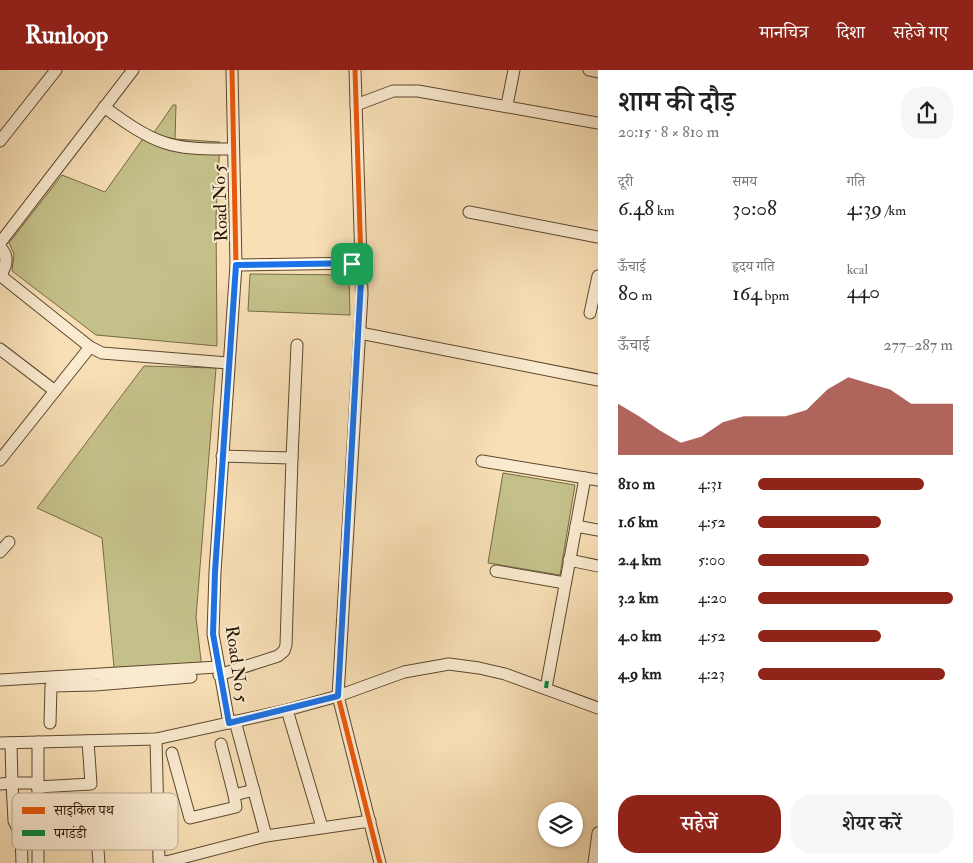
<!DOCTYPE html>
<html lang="hi">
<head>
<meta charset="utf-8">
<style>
	:root { --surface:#fff; --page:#f6f6f6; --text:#202124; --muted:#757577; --accent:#8f2418 }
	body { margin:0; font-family:"IM FELL Double Pica","Noto Serif Devanagari",serif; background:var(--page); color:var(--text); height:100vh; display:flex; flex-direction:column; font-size:19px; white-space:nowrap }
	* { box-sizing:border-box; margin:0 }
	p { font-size:16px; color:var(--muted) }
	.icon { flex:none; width:28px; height:28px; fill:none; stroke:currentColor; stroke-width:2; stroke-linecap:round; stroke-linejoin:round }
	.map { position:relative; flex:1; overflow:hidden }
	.panel { display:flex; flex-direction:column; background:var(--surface); width:375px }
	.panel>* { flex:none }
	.tools { position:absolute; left:538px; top:732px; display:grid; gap:10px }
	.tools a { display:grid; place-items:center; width:45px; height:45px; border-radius:50%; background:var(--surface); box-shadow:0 1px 4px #0004; font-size:25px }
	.pin { position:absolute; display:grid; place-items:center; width:42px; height:42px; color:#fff; margin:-21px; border-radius:10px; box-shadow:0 2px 8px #0006 }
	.round { display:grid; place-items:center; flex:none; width:52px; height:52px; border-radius:20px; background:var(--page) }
	.summary { display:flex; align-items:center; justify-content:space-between; height:85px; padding:0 20px }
	h1 { font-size:28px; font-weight:600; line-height:38px }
	.figures { display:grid; grid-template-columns:repeat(3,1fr); gap:8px; height:85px; padding:5px 20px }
	.figures div { display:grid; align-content:center }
	.figures b { font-size:21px; font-weight:600 }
	.figures small { font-size:14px; font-weight:400 }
	.figures p { font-size:14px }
	.chart { height:140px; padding:10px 20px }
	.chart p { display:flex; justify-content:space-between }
	.chart svg { width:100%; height:90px; margin-top:5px; fill:var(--accent); opacity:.7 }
	.cta { display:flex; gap:10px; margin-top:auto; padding:10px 20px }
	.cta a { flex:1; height:58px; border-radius:20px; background:var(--accent); color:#fff; font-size:20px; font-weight:600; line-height:58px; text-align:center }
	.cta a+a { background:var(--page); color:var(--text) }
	ul { padding:0 20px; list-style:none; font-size:16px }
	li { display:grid; grid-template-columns:80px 60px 1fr; align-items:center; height:38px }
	li i { height:12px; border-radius:6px; background:var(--accent) }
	header { display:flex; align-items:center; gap:30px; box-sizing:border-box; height:70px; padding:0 25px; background:var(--accent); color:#fff }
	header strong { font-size:24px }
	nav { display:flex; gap:28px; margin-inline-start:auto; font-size:18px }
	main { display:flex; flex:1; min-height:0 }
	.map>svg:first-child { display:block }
	.green { fill:#c4c089; stroke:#766b44 }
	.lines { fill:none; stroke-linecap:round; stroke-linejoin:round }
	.street-casing { stroke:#5c482e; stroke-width:13 }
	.street { stroke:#faead0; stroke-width:11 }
	.quiet { stroke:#00873e; stroke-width:4; stroke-dasharray:8 4; stroke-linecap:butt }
	.cycleway-casing { stroke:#faead0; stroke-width:8 }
	.cycleway { stroke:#e8590c; stroke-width:5 }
	.route-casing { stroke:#fff; stroke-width:10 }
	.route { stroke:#1a73e8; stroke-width:6 }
	.labels { text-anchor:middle; stroke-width:4; stroke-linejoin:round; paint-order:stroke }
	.street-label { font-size:18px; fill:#281600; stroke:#faead0 }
	.key { fill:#faead0; stroke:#bbaa92; stroke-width:1 }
	.key-label { font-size:14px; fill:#281600 }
</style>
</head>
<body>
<header>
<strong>Runloop</strong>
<nav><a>मानचित्र</a><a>दिशा</a><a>सहेजे गए</a></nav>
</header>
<main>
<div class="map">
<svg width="598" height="793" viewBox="0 0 598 793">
	<rect width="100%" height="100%" fill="#f8dfb6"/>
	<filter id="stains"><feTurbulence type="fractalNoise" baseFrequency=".004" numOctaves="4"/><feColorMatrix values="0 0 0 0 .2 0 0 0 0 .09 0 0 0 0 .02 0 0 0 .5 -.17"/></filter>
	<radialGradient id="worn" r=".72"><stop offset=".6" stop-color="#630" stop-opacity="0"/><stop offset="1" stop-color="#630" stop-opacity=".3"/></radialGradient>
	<g class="green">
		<polygon points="173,35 176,35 175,69 220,72 216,147 217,276 96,265 12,201 14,184 9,173 62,105 105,122 147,63 153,64"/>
		<polygon points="250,204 349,205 350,245 248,241"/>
		<polygon points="144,296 216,298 196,547 202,599 115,608 102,468 37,438"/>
		<polygon points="503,403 575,415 560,505 488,493"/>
	</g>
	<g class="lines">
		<g class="street-casing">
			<g id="street">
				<polyline points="355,0 362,224 338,626 380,793"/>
				<polyline points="589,0 598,2"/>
				<polyline points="356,35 393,21 418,21 598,53"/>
				<polyline points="507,35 514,0"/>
				<path d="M104,37C155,74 168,80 232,79"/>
				<polyline points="0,71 56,0"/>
				<polyline points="469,142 598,167"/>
				<polyline points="0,173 133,0"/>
				<path d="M0,177C9,186 7,196 0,206"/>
				<polyline points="236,195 362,193"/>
				<polyline points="1,206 90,277 102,283 228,293"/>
				<polyline points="590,243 598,206"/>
				<polyline points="360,263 598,310"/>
				<polyline points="0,279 55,321"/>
				<polyline points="292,388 297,275"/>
				<polyline points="0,390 90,277"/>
				<polyline points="482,391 598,410"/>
				<polyline points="576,456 598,460"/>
				<polyline points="0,482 9,472"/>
				<polyline points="569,490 598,496"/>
				<polyline points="496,501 565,513"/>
				<polyline points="219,605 278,586 284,581 286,575 292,388 222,386"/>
				<polyline points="0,610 218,597"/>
				<polyline points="546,618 585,408"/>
				<polyline points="287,640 322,757"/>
				<polyline points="235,651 266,766 370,751"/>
				<polyline points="50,653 51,616 95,615 191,607"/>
				<polyline points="229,653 213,564 215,502 236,195 232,0"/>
				<polyline points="156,669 159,790 166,792 266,766"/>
				<polyline points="38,672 38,793"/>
				<polyline points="0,673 156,669 287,640 338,626 404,602 449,594 479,598 505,604 598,638"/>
				<polyline points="11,673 12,713 37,713"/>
				<polyline points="221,674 234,725 254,720"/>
				<polyline points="172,683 190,748 236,737 234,725"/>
				<polyline points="0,714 12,713 14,751 21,765 22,793"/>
				<polyline points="37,717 91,714 88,671"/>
				<polyline points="58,769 97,767 99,793"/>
				<polyline points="594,793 598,763"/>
			</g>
		</g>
		<use href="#street" class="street"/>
		<polyline class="quiet" points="546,618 547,611"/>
		<g class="cycleway-casing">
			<g id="cycleway">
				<polyline points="355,0 362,224 338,626 380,793"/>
				<polyline points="229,653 213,564 215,502 236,195 232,0"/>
			</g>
		</g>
		<use href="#cycleway" class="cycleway"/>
	</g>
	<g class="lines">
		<g class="route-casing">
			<polygon id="route" points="362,193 338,626 229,653 213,564 215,502 236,195"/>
		</g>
		<use href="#route" class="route"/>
	</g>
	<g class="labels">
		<g class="street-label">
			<text transform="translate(220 133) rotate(-92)" y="6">Road No 5</text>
			<text transform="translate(237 594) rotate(82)" y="6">Road No 5</text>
		</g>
	</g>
	<rect x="12" y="723" width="166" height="57" rx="8" class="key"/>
	<rect x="22" y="737" width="23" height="7" fill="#e8590c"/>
	<rect x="22" y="760" width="23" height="6" fill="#00873e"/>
	<g class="key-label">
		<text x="54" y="745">साइकिल पथ</text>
		<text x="54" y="768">पगडंडी</text>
	</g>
	<rect width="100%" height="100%" filter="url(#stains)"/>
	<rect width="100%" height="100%" fill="url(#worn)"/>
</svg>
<div class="tools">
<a><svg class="icon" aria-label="layers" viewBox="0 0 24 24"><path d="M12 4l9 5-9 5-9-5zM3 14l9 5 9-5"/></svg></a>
</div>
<div class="pin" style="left:352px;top:194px;background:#1e9e55"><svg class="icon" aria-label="arrive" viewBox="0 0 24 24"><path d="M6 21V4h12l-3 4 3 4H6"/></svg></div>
</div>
<section class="panel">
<div class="summary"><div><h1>शाम की दौड़</h1><p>20:15 · 8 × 810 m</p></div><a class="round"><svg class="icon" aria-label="share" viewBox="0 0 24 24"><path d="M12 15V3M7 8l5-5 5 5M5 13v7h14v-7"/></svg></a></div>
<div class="figures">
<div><p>दूरी</p><b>6.48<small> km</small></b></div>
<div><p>समय</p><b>30:08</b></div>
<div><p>गति</p><b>4:39<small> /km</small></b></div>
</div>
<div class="figures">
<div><p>ऊँचाई</p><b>80<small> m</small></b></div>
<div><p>हृदय गति</p><b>164<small> bpm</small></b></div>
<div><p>kcal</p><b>440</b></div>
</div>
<div class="chart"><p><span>ऊँचाई</span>277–287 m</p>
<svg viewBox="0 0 160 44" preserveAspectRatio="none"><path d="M0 44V19L10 25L20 32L30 38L40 35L50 28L60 25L70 25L80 25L90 22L100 12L110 6L120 9L130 12L140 19L150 19L160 19V44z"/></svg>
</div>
<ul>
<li><b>810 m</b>4:31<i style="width:85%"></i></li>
<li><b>1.6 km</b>4:52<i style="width:63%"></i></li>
<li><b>2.4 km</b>5:00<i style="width:57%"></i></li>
<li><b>3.2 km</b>4:20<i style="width:100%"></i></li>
<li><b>4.0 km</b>4:52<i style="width:63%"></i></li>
<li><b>4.9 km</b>4:23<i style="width:96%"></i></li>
</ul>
<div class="cta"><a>सहेजें</a><a>शेयर करें</a></div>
</section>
</main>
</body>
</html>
